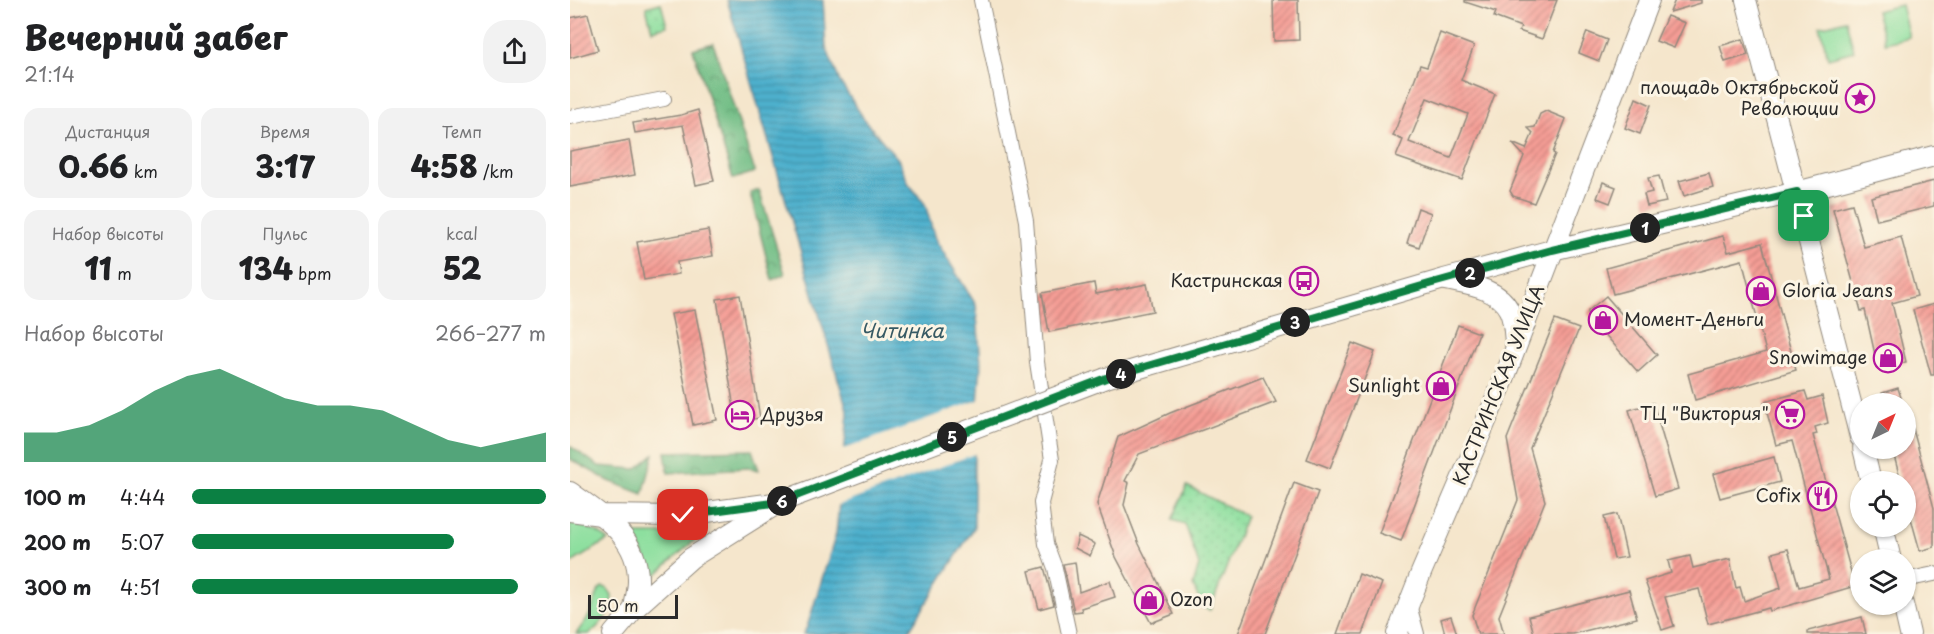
<!DOCTYPE html>
<html lang="ru">
<head>
<meta charset="utf-8">
<style>
	:root { --surface:#fff; --page:#f2f2f2; --text:#202124; --muted:#757577; --accent:#0b8043 }
	body { margin:0; font-family:"Playpen Sans",sans-serif; background:var(--page); color:var(--text); height:100vh; display:flex; flex-direction:column; font-size:22px; white-space:nowrap }
	* { box-sizing:border-box; margin:0 }
	p { font-size:20px; color:var(--muted) }
	.icon { flex:none; width:33px; height:33px; fill:none; stroke:currentColor; stroke-width:2; stroke-linecap:round; stroke-linejoin:round }
	.map { position:relative; flex:1; overflow:hidden }
	.sheet { display:flex; flex-direction:column; background:var(--surface); width:570px }
	.sheet>* { flex:none }
	.needle { width:39px; rotate:43deg }
	.controls { position:absolute; left:1280px; top:393px; display:grid; gap:12px }
	.controls a { display:grid; place-items:center; width:66px; height:66px; border-radius:50%; background:var(--surface); box-shadow:0 2px 4px #0004; font-size:30px }
	.scale { position:absolute; left:18px; bottom:15px; width:90px; box-sizing:border-box; padding-left:6px; border:3px solid #2b2b2b; border-top:0; font-size:16px; line-height:21px; white-space:nowrap; color:#2b2b2b; -webkit-text-stroke:4px #fcf5e5; paint-order:stroke }
	.pin { position:absolute; display:grid; place-items:center; width:51px; height:51px; color:#fff; margin:-26px; border-radius:12px; box-shadow:0 3px 9px #0006 }
	.km { position:absolute; width:30px; height:30px; margin:-15px; border-radius:50%; background:#222; color:#fff; font-size:16px; line-height:30px; text-align:center }
	.round { display:grid; place-items:center; flex:none; width:63px; height:63px; border-radius:24px; background:var(--page) }
	.head { display:flex; align-items:center; justify-content:space-between; height:102px; padding:0 24px }
	h1 { font-size:33px; font-weight:800; line-height:45px }
	.metrics { display:grid; grid-template-columns:repeat(3,1fr); gap:9px; height:102px; padding:6px 24px }
	.metrics div { display:grid; align-content:center; border-radius:15px; background:var(--page); text-align:center }
	.metrics b { font-size:30px; font-weight:800 }
	.metrics small { font-size:16px; font-weight:400 }
	.metrics p { font-size:16px }
	.chart { height:168px; padding:12px 24px }
	.chart p { display:flex; justify-content:space-between }
	.chart svg { width:100%; height:108px; margin-top:6px; fill:var(--accent); opacity:.7 }
	ul { padding:0 24px; list-style:none; font-size:20px }
	li { display:grid; grid-template-columns:96px 72px 1fr; align-items:center; height:45px }
	li i { height:15px; border-radius:8px; background:var(--accent) }
	main { display:flex; flex:1; min-height:0 }
	.map>svg:first-child { display:block }
	.grass { fill:#8ddf9f; stroke:#5c8565; stroke-width:1.5 }
	.forest { fill:url(#forest-crowns); stroke:#4e7458; stroke-width:1.5 }
	.park { fill:url(#park-dots); stroke:#5c8565; stroke-width:1.5 }
	.water { fill:url(#water-rules); stroke:#3c6e7c; stroke-width:1.5 }
	.pier { fill:#f5e6cc }
	.building { fill:url(#building-hatch); fill-rule:evenodd }
	.lines { fill:none; stroke-linecap:round; stroke-linejoin:round }
	.street-casing { stroke:#90887c; stroke-width:16 }
	.secondary-casing { stroke:#90887c; stroke-width:22 }
	.street { stroke:#fff; stroke-width:14 }
	.secondary { stroke:#fff; stroke-width:20 }
	.secondary-bridge-casing { stroke:#90887c; stroke-width:22; stroke-linecap:butt }
	.secondary-bridge { stroke:#fff; stroke-width:20 }
	.route-casing { stroke:#fff; stroke-width:12 }
	.route { stroke:#0b8043; stroke-width:8 }
	.labels { text-anchor:middle; stroke-width:6; stroke-linejoin:round; paint-order:stroke }
	.poi-label { font-size:18px; fill:#2b2b2b; stroke:#fcf5e5; text-anchor:end }
	.street-label { font-size:18px; fill:#2b2b2b; stroke:#fcf5e5 }
	.water-label { font-size:20px; font-style:italic; fill:#375a64; stroke:#fcf5e5 }
</style>
</head>
<body>
<main>
<section class="sheet">
<div class="head"><div><h1>Вечерний забег</h1><p>21:14</p></div><a class="round"><svg class="icon" aria-label="share" viewBox="0 0 24 24"><path d="M12 15V3M7 8l5-5 5 5M5 13v7h14v-7"/></svg></a></div>
<div class="metrics">
<div><p>Дистанция</p><b>0.66<small> km</small></b></div>
<div><p>Время</p><b>3:17</b></div>
<div><p>Темп</p><b>4:58<small> /km</small></b></div>
</div>
<div class="metrics">
<div><p>Набор высоты</p><b>11<small> m</small></b></div>
<div><p>Пульс</p><b>134<small> bpm</small></b></div>
<div><p>kcal</p><b>52</b></div>
</div>
<div class="chart"><p><span>Набор высоты</span>266–277 m</p>
<svg viewBox="0 0 160 44" preserveAspectRatio="none"><path d="M0 44V32L10 32L20 29L30 23L40 15L50 9L60 6L70 12L80 18L90 21L100 21L110 23L120 29L130 35L140 38L150 35L160 32V44z"/></svg>
</div>
<ul>
<li><b>100 m</b>4:44<i style="width:100%"></i></li>
<li><b>200 m</b>5:07<i style="width:74%"></i></li>
<li><b>300 m</b>4:51<i style="width:92%"></i></li>
</ul>
</section>
<div class="map">
<svg width="1364" height="634" viewBox="0 0 1364 634">
	<defs>
		<pattern id="forest-crowns" width="20" height="18" patternUnits="userSpaceOnUse" patternTransform="scale(1.5)"><rect width="20" height="18" fill="#72be86"/><path d="M2 6a3 3 0 1 1 6 0M12 15a3 3 0 1 1 6 0" fill="none" stroke="#5e9b6e"/></pattern>
		<pattern id="park-dots" width="8" height="8" patternUnits="userSpaceOnUse" patternTransform="scale(1.5)"><rect width="8" height="8" fill="#8ddf9f"/><path d="M2 2h.1M6 6h.1" fill="none" stroke="#7ac089" stroke-width="1.8" stroke-linecap="round"/></pattern>
		<pattern id="water-rules" width="6" height="5" patternUnits="userSpaceOnUse" patternTransform="scale(1.5)"><rect width="6" height="5" fill="#4eb0cd"/><path d="M0 2.5h6" fill="none" stroke="#418fa7"/></pattern>
		<pattern id="building-hatch" width="6" height="6" patternUnits="userSpaceOnUse" patternTransform="scale(1.5)"><rect width="6" height="6" fill="#f59d95"/><path d="M-1 1l2-2M0 6l6-6M5 7l2-2" fill="none" stroke="#c7807a"/></pattern>
	</defs>
	<rect width="100%" height="100%" fill="#fcf5e5"/>
	<filter id="ink" filterUnits="userSpaceOnUse"><feTurbulence type="fractalNoise" baseFrequency=".0167" numOctaves="2"/><feDisplacementMap in="SourceGraphic" scale="12" xChannelSelector="R" yChannelSelector="G"/><feConvolveMatrix kernelMatrix="1 2 1 2 8 2 1 2 1" color-interpolation-filters="sRGB"/></filter>
	<filter id="wash" filterUnits="userSpaceOnUse"><feTurbulence type="fractalNoise" baseFrequency=".008" numOctaves="4" result="noise"/><feDisplacementMap in="SourceGraphic" scale="24" xChannelSelector="R" yChannelSelector="G"/><feGaussianBlur stdDeviation="1.35" result="paint"/><feColorMatrix in="noise" values="0 0 0 0 0 0 0 0 0 0 0 0 0 0 0 0 0 1.4 0 .05"/><feComposite in="paint" operator="in"/></filter>
	<g filter="url(#wash)">
		<rect width="100%" height="100%" fill="#f5e6cc"/>
		<g class="grass">
			<polygon points="1331,5 1339,37 1315,43 1306,11"/>
			<polygon points="1276,20 1284,51 1258,58 1250,27"/>
			<path d="M0,523C14,526 28,530 38,540L0,564Z"/>
			<polygon points="64,534 131,534 81,579 76,559"/>
			<path d="M32,587L37,588L42,595C42,611 31,625 19,634H6L19,616L29,590Z"/>
		</g>
		<g class="forest">
			<polygon points="143,43 185,172 163,179 123,49"/>
			<polygon points="189,190 215,274 202,280 180,193"/>
			<polygon points="0,446 29,466 66,469 84,454 73,494 39,481 0,459"/>
			<polygon points="182,450 189,470 178,468 98,473 95,452"/>
		</g>
		<g class="park">
			<polygon points="91,3 97,26 82,30 76,7"/>
			<polygon points="617,486 676,516 640,610 632,607 623,585 629,565 615,524 602,520"/>
		</g>
		<polygon class="water" points="157,0 253,0 256,47 270,82 296,122 328,159 339,184 355,204 365,239 406,305 411,363 404,457 404,528 337,634 233,634 237,627 266,534 278,413"/>
		<polygon class="pier" points="411,399 407,453 266,506 272,450"/>
		<g id="blocks">
			<g class="building">
				<polygon points="703,0 728,0 729,40 704,41"/>
				<polygon points="895,0 987,0 972,39 949,31 951,27 924,17 926,12 895,2"/>
				<polygon points="1105,0 1131,0 1131,3 1100,12"/>
				<polygon points="18,14 28,50 0,58 0,18"/>
				<polygon points="1097,16 1115,23 1104,48 1086,41"/>
				<polygon points="1017,32 1037,40 1029,61 1009,53"/>
				<path d="M870,33L904,46L891,80L925,94L892,180L826,157L833,140L823,136L850,65L857,67ZM857,98L898,114L881,158L839,142Z"/>
				<polygon points="1173,39 1178,55 1155,62 1150,46"/>
				<polygon points="1066,98 1081,105 1070,134 1055,128"/>
				<polygon points="128,110 144,181 126,185 113,125 65,133 63,123 111,115"/>
				<polygon points="976,111 996,119 983,153 985,154 964,203 943,196 940,191 954,156 942,143 956,149 963,133 958,128 965,127 970,114"/>
				<polygon points="59,140 65,175 0,187 0,151"/>
				<polygon points="1139,173 1143,187 1114,196 1109,181"/>
				<polygon points="1089,176 1096,202 1077,206 1074,194 1082,192 1078,178"/>
				<polygon points="1364,181 1364,206 1307,220 1301,197"/>
				<polygon points="1033,182 1046,187 1040,203 1027,198"/>
				<polygon points="1282,204 1294,247 1331,237 1347,296 1322,303 1336,362 1308,368 1295,310 1291,311 1263,209"/>
				<polygon points="848,208 861,213 849,247 837,243"/>
				<polygon points="138,230 143,256 107,262 109,274 74,280 67,242"/>
				<polygon points="1153,236 1158,252 1192,243 1226,370 1125,400 1118,374 1196,352 1172,260 1043,294 1036,268"/>
				<polygon points="524,283 526,294 577,284 583,311 479,332 472,293"/>
				<polygon points="170,295 190,418 166,422 147,299"/>
				<polygon points="1036,296 1087,355 1068,372 1018,315 1018,311"/>
				<polygon points="1364,304 1364,375 1361,375 1343,310"/>
				<polygon points="125,310 147,420 123,425 101,314"/>
				<polygon points="985,320 1009,329 960,448 975,501 929,616 934,634 908,634 902,615 948,500 937,439"/>
				<polygon points="888,325 909,333 831,541 809,533"/>
				<polygon points="782,343 805,352 760,468 737,459"/>
				<polygon points="693,377 706,402 569,454 555,481 559,483 554,505 569,544 604,614 581,623 546,557 527,504 548,437 600,413"/>
				<polygon points="1328,388 1333,404 1315,404 1312,393"/>
				<polygon points="1235,391 1238,400 1252,396 1258,423 1245,427 1247,434 1243,435 1285,586 1200,611 1199,608 1138,624 1129,589 1095,597 1104,626 1092,630 1075,581 1101,573 1098,561 1120,556 1123,568 1160,559 1166,588 1170,587 1174,601 1211,588 1202,553 1218,549 1229,587 1259,579 1222,441 1206,445 1194,402"/>
				<polygon points="1083,403 1108,489 1085,496 1059,410"/>
				<polygon points="1343,429 1364,508 1364,547 1350,551 1335,497 1335,482 1331,482 1322,448 1335,448 1335,431"/>
				<polygon points="1204,457 1210,482 1150,498 1143,474"/>
				<polygon points="724,483 748,492 695,634 668,634"/>
				<polygon points="1047,514 1057,557 1044,559 1034,517"/>
				<polygon points="508,536 525,544 520,556 505,548"/>
				<polygon points="505,562 509,592 540,581 545,597 511,608 512,611 504,612 493,564"/>
				<polygon points="474,567 484,605 469,609 459,571"/>
				<polygon points="789,574 812,583 793,634 767,634"/>
				<polygon points="1059,590 1067,618 1002,634 964,634 959,616"/>
				<polygon points="881,616 887,634 875,634 871,619"/>
				<polygon points="1292,617 1296,634 1238,634 1238,631"/>
			</g>
		</g>
	</g>
	<g filter="url(#ink)">
		<use href="#blocks" fill-opacity="0" stroke="#90887c" stroke-width="1.5"/>
		<g class="lines">
			<g class="street-casing">
				<g id="street">
					<polyline points="411,0 456,221 467,362 482,460 471,503 476,544 485,568 499,634"/>
					<polyline points="0,117 94,99"/>
					<polyline points="1335,580 1364,574"/>
					<polyline points="839,605 847,634"/>
				</g>
			</g>
			<g class="secondary-casing">
				<g id="secondary">
					<polyline points="1176,0 1290,437"/>
					<path d="M876,280C898,285 928,288 939,310C944,320 944,332 945,343"/>
					<polyline points="536,378 874,279 982,250 1227,192 1364,156"/>
					<polyline points="1293,448 1301,482"/>
					<path d="M0,492C31,515 69,537 68,581C68,590 65,600 64,609"/>
					<polyline points="0,511 31,515 107,516 204,503"/>
					<polyline points="1313,526 1321,560"/>
					<polyline points="1333,604 1340,634"/>
					<polyline points="43,634 64,609 121,558 210,502"/>
					<polyline points="827,634 851,573 932,384 1079,0"/>
				</g>
			</g>
			<use href="#street" class="street"/>
			<use href="#secondary" class="secondary"/>
			<g class="secondary-bridge-casing">
				<polyline id="secondary-bridge" points="210,502 536,378"/>
			</g>
			<use href="#secondary-bridge" class="secondary-bridge"/>
		</g>
	</g>
	<g class="lines" filter="url(#ink)">
		<g class="route-casing">
			<polyline id="route" points="113,515 210,502 536,378 859,284 982,250 1227,192 1234,216"/>
		</g>
		<use href="#route" class="route"/>
	</g>
	<defs>
		<g id="sight-ring" transform="scale(1.5)"><circle r="9.5" fill="#fcf5e5" stroke="#b5179e" stroke-width="1.5"/><path d="M0-6L1.8-2.2L6-1.7L2.9 1.2L3.7 5.4L0 3.3L-3.7 5.4L-2.9 1.2L-6-1.7L-1.8-2.2Z" fill="#b5179e"/></g>
		<g id="bus-ring" transform="scale(1.5)"><circle r="9.5" fill="#fcf5e5" stroke="#b5179e" stroke-width="1.5"/><path d="M-5-6H5V4H4V6H2V4H-2V6H-4V4H-5ZM-3.5-4V0h7V-4ZM-3.5 1.2v1.5H-2V1.2ZM2 1.2v1.5H3.5V1.2Z" fill="#b5179e"/></g>
		<g id="shop-ring" transform="scale(1.5)"><circle r="9.5" fill="#fcf5e5" stroke="#b5179e" stroke-width="1.5"/><path d="M-5-2.5h2.3a2.7 3.5 0 0 1 5.4 0H5L5.5 6h-11ZM-1.5-2.5h3a1.5 2.3 0 0 0-3 0Z" fill="#b5179e"/></g>
		<g id="supermarket-ring" transform="scale(1.5)"><circle r="9.5" fill="#fcf5e5" stroke="#b5179e" stroke-width="1.5"/><path d="M-6-5.5h2.5l.6 2H6L4.5 2H-2.5L-4.4-4H-6ZM-1.5 3.2a1.3 1.3 0 1 0 .1 0ZM3 3.2a1.3 1.3 0 1 0 .1 0Z" fill="#b5179e"/></g>
		<g id="hotel-ring" transform="scale(1.5)"><circle r="9.5" fill="#fcf5e5" stroke="#b5179e" stroke-width="1.5"/><path d="M-6-4.5h1.5V1H6V5H4.5V3h-9V5H-6ZM-4 0a1.8 1.8 0 1 1 3.6 0ZM.5 0V-2.5h3Q6-2.5 6 0Z" fill="#b5179e"/></g>
		<g id="restaurant-ring" transform="scale(1.5)"><circle r="9.5" fill="#fcf5e5" stroke="#b5179e" stroke-width="1.5"/><path d="M-5-6h1v4h1v-4h1v4h1v-4h1v5L-1.5 .5V6h-2V.5L-5-1ZM5-6V6H3V1.5H1.5Q1.5-4 5-6Z" fill="#b5179e"/></g>
	</defs>
	<g fill-rule="evenodd">
		<use href="#sight-ring" x="1290" y="98"/>
		<use href="#bus-ring" x="734" y="281"/>
		<use href="#shop-ring" x="1191" y="291"/>
		<use href="#shop-ring" x="1033" y="320"/>
		<use href="#shop-ring" x="1318" y="358"/>
		<use href="#shop-ring" x="871" y="386"/>
		<use href="#supermarket-ring" x="1220" y="414"/>
		<use href="#hotel-ring" x="170" y="415"/>
		<use href="#restaurant-ring" x="1252" y="496"/>
		<use href="#shop-ring" x="579" y="600"/>
	</g>
	<g class="labels">
		<g class="poi-label">
			<text x="1269" y="94">площадь Октябрьской<tspan x="1269" dy="21">Революции</tspan></text>
			<text x="713" y="287">Кастринская</text>
			<text x="1212" y="297" text-anchor="start">Gloria Jeans</text>
			<text x="1054" y="326" text-anchor="start">Момент-Деньги</text>
			<text x="1297" y="364">Snowimage</text>
			<text x="850" y="392">Sunlight</text>
			<text x="1199" y="420">ТЦ "Виктория"</text>
			<text x="191" y="421" text-anchor="start">Друзья</text>
			<text x="1231" y="502">Cofix</text>
			<text x="600" y="606" text-anchor="start">Ozon</text>
		</g>
		<g class="street-label">
			<text transform="translate(929 385) rotate(-68)" y="6">КАСТРИНСКАЯ УЛИЦА</text>
		</g>
		<g class="water-label">
			<text x="332" y="338">Читинка</text>
		</g>
	</g>
</svg>
<div class="controls">
<a><svg class="needle" viewBox="-14 -14 28 28"><path d="M0-13l5 13h-10z" fill="#e53935"/><path d="M0 13l5-13h-10z" fill="#757577"/></svg></a>
<a><svg class="icon" aria-label="locate" viewBox="0 0 24 24"><circle cx="12" cy="12" r="6"/><path d="M12 2v4M12 18v4M2 12h4M18 12h4"/></svg></a>
<a><svg class="icon" aria-label="layers" viewBox="0 0 24 24"><path d="M12 4l9 5-9 5-9-5zM3 14l9 5 9-5"/></svg></a>
</div>
<div class="scale">50 m</div>
<div class="pin" style="left:1234px;top:216px;background:#1e9e55"><svg class="icon" aria-label="arrive" viewBox="0 0 24 24"><path d="M6 21V4h12l-3 4 3 4H6"/></svg></div>
<div class="pin" style="left:113px;top:515px;background:#d93025"><svg class="icon" aria-label="check" viewBox="0 0 24 24"><path d="M5 12l5 5 9-10"/></svg></div>
<b class="km" style="left:1075px;top:228px">1</b>
<b class="km" style="left:900px;top:273px">2</b>
<b class="km" style="left:725px;top:322px">3</b>
<b class="km" style="left:551px;top:374px">4</b>
<b class="km" style="left:382px;top:437px">5</b>
<b class="km" style="left:212px;top:501px">6</b>
</div>
</main>
</body>
</html>
